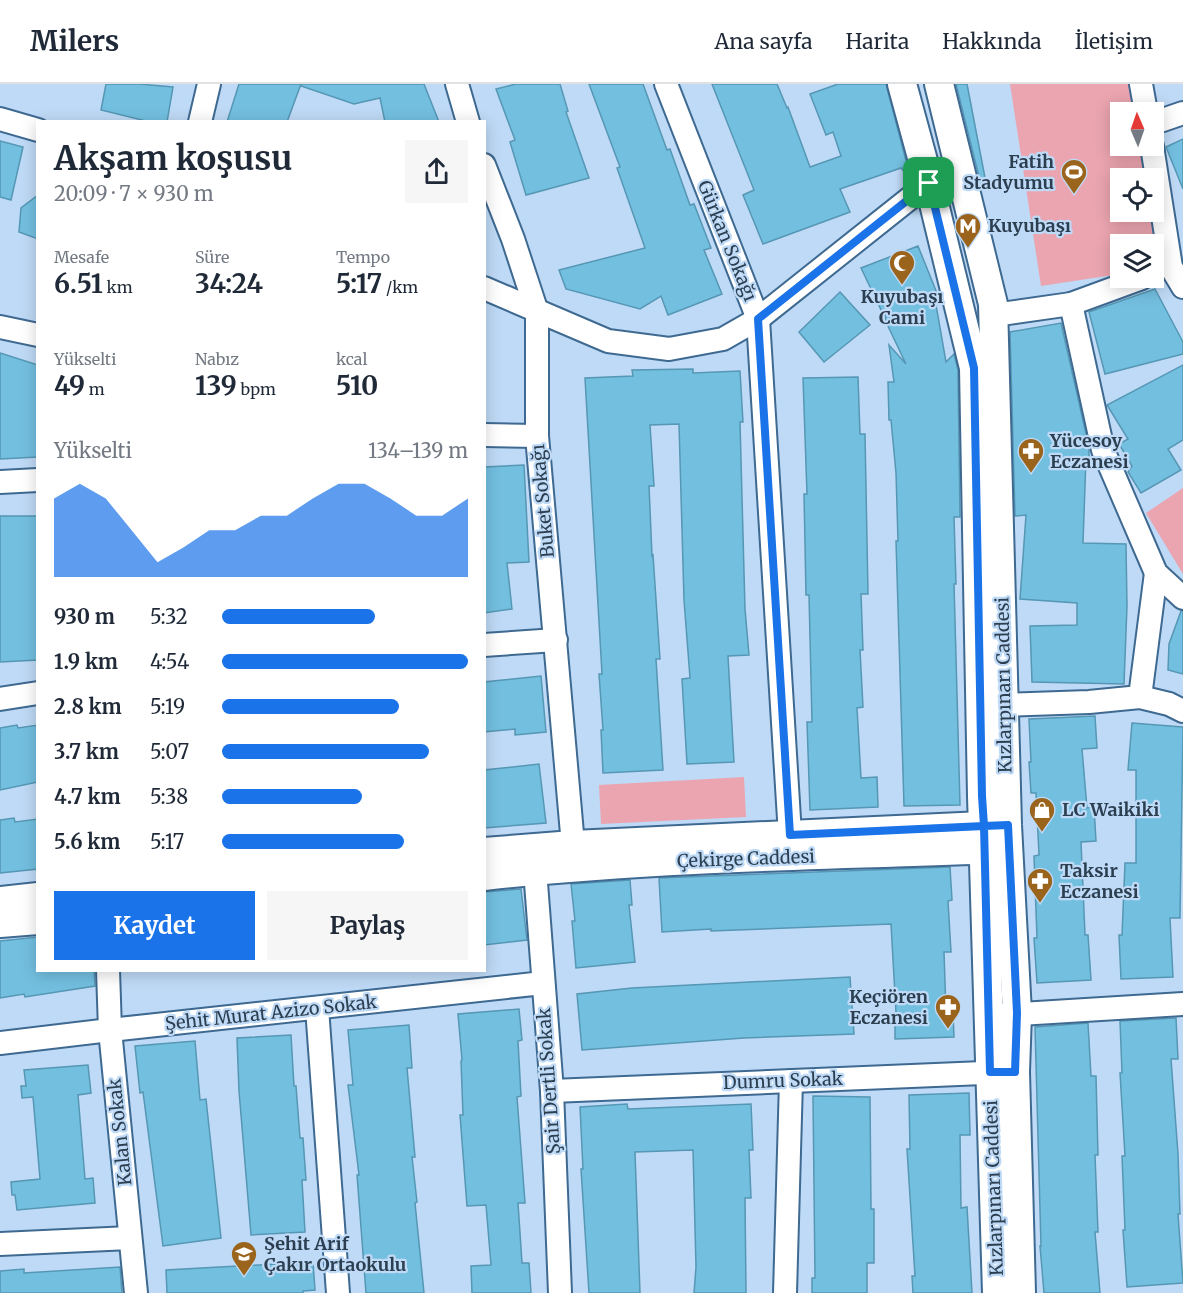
<!DOCTYPE html>
<html lang="tr">
<head>
<meta charset="utf-8">
<style>
	:root { --surface:#fff; --page:#f6f6f7; --text:#1f2937; --muted:#747a83; --line:#e0e1e3; --accent:#1a73e8 }
	body { margin:0; font-family:Merriweather,serif; background:var(--page); color:var(--text); height:100vh; display:flex; flex-direction:column; font-size:22px; white-space:nowrap }
	* { box-sizing:border-box; margin:0 }
	p { font-size:20px; color:var(--muted) }
	.icon { flex:none; width:33px; height:33px; fill:none; stroke:currentColor; stroke-width:2; stroke-linecap:round; stroke-linejoin:round }
	.map { position:relative; flex:1; overflow:hidden }
	.details { position:absolute; left:36px; top:36px; width:450px; height:852px; display:flex; flex-direction:column; background:var(--surface); border-radius:0px; box-shadow:0 3px 15px #0003 }
	.details>* { flex:none }
	.needle { width:39px; rotate:358deg }
	.fabs { position:absolute; left:1110px; top:18px; display:grid; gap:12px }
	.fabs a { display:grid; place-items:center; width:54px; height:54px; border-radius:0px; background:var(--surface); box-shadow:0 3px 15px #0003; font-size:30px }
	.pin { position:absolute; display:grid; place-items:center; width:51px; height:51px; color:#fff; margin:-26px; border-radius:12px; box-shadow:0 3px 9px #0006 }
	.round { display:grid; place-items:center; flex:none; width:63px; height:63px; border-radius:0px; background:var(--page) }
	.summary { display:flex; align-items:center; justify-content:space-between; height:102px; padding:0 18px }
	h1 { font-size:33px; font-weight:700; line-height:45px }
	.figures { display:grid; grid-template-columns:repeat(3,1fr); gap:9px; height:102px; padding:6px 18px }
	.figures div { display:grid; align-content:center }
	.figures b { font-size:26px; font-weight:700 }
	.figures small { font-size:16px; font-weight:400 }
	.figures p { font-size:16px }
	.chart { height:168px; padding:12px 18px }
	.chart p { display:flex; justify-content:space-between }
	.chart svg { width:100%; height:108px; margin-top:6px; fill:var(--accent); opacity:.7 }
	.primary-button { display:flex; gap:12px; margin-top:auto; padding:12px 18px }
	.primary-button a { flex:1; height:69px; border-radius:0px; background:var(--accent); color:#fff; font-size:24px; font-weight:700; line-height:69px; text-align:center }
	.primary-button a+a { background:var(--page); color:var(--text) }
	ul { padding:0 18px; list-style:none; font-size:20px }
	li { display:grid; grid-template-columns:96px 72px 1fr; align-items:center; height:45px }
	li i { height:15px; border-radius:8px; background:var(--accent) }
	header { display:flex; align-items:center; gap:36px; box-sizing:border-box; height:84px; padding:0 30px; background:var(--surface); border-bottom:2px solid var(--line) }
	header strong { font-size:28px }
	nav { display:flex; gap:33px; margin-inline-start:auto; font-size:21px }
	.map>svg:first-child { display:block }
	.green { fill:#eba5b0 }
	.building { fill:#73bfe0; stroke:#5597b4; stroke-width:1.5 }
	.lines { fill:none; stroke-linecap:round; stroke-linejoin:round }
	.minor-casing { stroke:#3e6991; stroke-width:26 }
	.major-casing { stroke:#3e6991; stroke-width:32 }
	.minor { stroke:#fff; stroke-width:22 }
	.major { stroke:#fff; stroke-width:28 }
	.route-casing { stroke:#fff; stroke-width:12 }
	.route { stroke:#1a73e8; stroke-width:8 }
	.labels { text-anchor:middle; stroke-width:4.5; stroke-linejoin:round; paint-order:stroke }
	.poi-label { font-size:18px; font-weight:bold; fill:#2c3f51; stroke:#bfdaf6; text-anchor:start }
	.street-label { font-size:18px; fill:#2c3f51; stroke:#bfdaf6 }
</style>
</head>
<body>
<header>
<strong>Milers</strong>
<nav><a>Ana sayfa</a><a>Harita</a><a>Hakkında</a><a>İletişim</a></nav>
</header>
<div class="map">
<svg width="1183" height="1209" viewBox="0 0 1183 1209">
	<rect width="100%" height="100%" fill="#bfdaf6"/>
	<g class="green">
		<polygon points="1010,0 1130,0 1134,28 1120,28 1120,62 1140,62 1146,94 1120,94 1120,128 1152,128 1161,183 1154,185 1154,160 1120,160 1120,190 1041,202"/>
		<polygon points="1183,404 1183,490 1146,429"/>
		<polygon points="744,693 746,733 601,740 599,701"/>
	</g>
	<g class="building">
		<polygon points="106,0 139,0 173,3 167,38 150,38 101,26"/>
		<polygon points="239,0 424,0 439,38 385,38 380,14 354,20 301,2 301,0 287,38 227,38"/>
		<polygon points="516,0 560,0 568,27 566,28 589,94 526,111 510,58 515,56 496,5"/>
		<polygon points="589,0 643,0 667,66 670,65 690,121 694,120 711,164 704,166 722,210 668,231 661,212 640,225 566,205 559,186 645,164 617,84 620,83"/>
		<polygon points="712,0 777,0 787,24 788,23 810,83 841,72 833,48 826,51 810,10 838,0 886,0 911,96 901,84 840,105 850,128 763,160 743,111 754,106"/>
		<polygon points="956,0 967,0 987,104 982,105"/>
		<polygon points="1183,55 1183,105 1166,63"/>
		<polygon points="0,57 23,63 11,116 0,113"/>
		<polygon points="38,111 38,155 19,148 21,124"/>
		<polygon points="918,162 941,219 936,221 946,278 954,270 958,286 960,433 954,433 956,500 954,500 960,721 904,722 896,457 898,457 896,389 891,336 889,336 888,298 894,298 889,261 906,280 886,238 885,229 883,230 861,184"/>
		<polygon points="1155,205 1183,258 1183,270 1105,290 1089,228"/>
		<polygon points="840,208 870,241 824,278 799,248"/>
		<polygon points="1061,239 1089,363 1089,373 1086,373 1083,459 1126,460 1127,522 1124,600 1032,598 1030,542 1077,541 1077,519 1020,515 1026,431 1015,432 1010,248"/>
		<polygon points="0,269 38,281 38,373 0,375"/>
		<polygon points="1183,281 1183,356 1168,365 1181,386 1141,409 1128,388 1132,382 1119,360 1128,355 1107,321"/>
		<polygon points="693,285 693,289 740,287 743,338 740,338 745,525 749,571 728,572 734,678 687,680 682,595 690,594 684,516 679,340 650,341 654,402 649,402 652,472 653,471 660,575 656,575 663,686 603,689 601,646 603,646 599,590 602,590 585,294 633,292 632,286"/>
		<polygon points="858,293 860,350 865,350 868,510 861,510 863,566 860,566 863,623 857,624 861,694 877,693 878,723 810,726 807,638 812,638 809,511 806,511 804,410 807,410 803,294"/>
		<polygon points="524,381 529,478 507,479 512,525 484,529 484,383"/>
		<polygon points="0,432 38,432 38,576 0,578"/>
		<polygon points="1181,527 1183,527 1183,590 1168,586 1169,560"/>
		<polygon points="541,592 546,648 515,651 515,645 484,648 484,598"/>
		<polygon points="1095,632 1097,664 1082,665 1087,724 1094,723 1096,757 1081,758 1085,851 1088,851 1091,896 1037,899 1034,854 1037,854 1034,772 1039,771 1036,709 1031,709 1029,678 1031,678 1029,635"/>
		<polygon points="1132,639 1183,643 1180,834 1170,834 1173,893 1121,895 1119,851 1122,851 1125,779 1136,779 1136,686 1128,686"/>
		<polygon points="17,641 18,644 38,641 38,698 0,706 0,644"/>
		<polygon points="539,680 546,739 484,744 484,686"/>
		<polygon points="14,734 15,738 38,735 38,785 0,789 0,736"/>
		<polygon points="950,783 952,816 948,817 951,868 944,868 946,928 953,928 954,953 895,955 895,929 896,929 891,840 711,847 711,845 662,848 659,794"/>
		<polygon points="630,796 632,821 629,821 635,878 576,884 572,837 575,837 571,800"/>
		<polygon points="521,805 527,856 484,861 484,808"/>
		<polygon points="38,853 38,886 94,886 95,902 25,913 24,910 0,914 0,857"/>
		<polygon points="850,893 854,950 744,954 582,966 577,910 632,904"/>
		<polygon points="519,925 522,956 518,957 521,1012 517,1013 525,1119 518,1119 522,1179 529,1179 531,1209 472,1209 471,1182 491,1181 486,1121 467,1122 460,1031 463,1031 461,977 462,976 458,930"/>
		<polygon points="1176,934 1178,975 1171,975 1178,1070 1180,1130 1178,1130 1183,1199 1127,1203 1123,1146 1125,1146 1122,1072 1125,1072 1120,989 1122,989 1120,937"/>
		<polygon points="1088,939 1091,992 1096,992 1098,1071 1095,1071 1098,1148 1095,1148 1100,1209 1044,1209 1040,1162 1041,1162 1035,943"/>
		<polygon points="409,941 412,984 407,984 415,1073 412,1073 417,1118 415,1119 424,1209 366,1209 357,1091 359,1091 348,1001 353,1001 348,946"/>
		<polygon points="291,951 294,1002 296,1002 300,1054 303,1054 306,1096 302,1096 305,1148 251,1151 239,1007 237,954"/>
		<polygon points="195,957 200,1016 206,1015 221,1154 163,1162 143,1008 140,1009 135,962"/>
		<polygon points="88,981 91,1009 78,1011 85,1095 93,1094 95,1119 17,1126 15,1111 12,1111 11,1098 40,1095 33,1013 22,1014 21,1002 26,1002 24,986"/>
		<polygon points="969,1009 970,1051 960,1051 961,1124 967,1123 972,1209 913,1209 912,1192 915,1192 907,1065 910,1065 909,1011"/>
		<polygon points="813,1012 870,1013 871,1125 874,1125 874,1179 867,1179 867,1209 812,1209 812,1194 815,1194"/>
		<polygon points="627,1020 628,1025 751,1020 753,1066 749,1066 751,1114 745,1114 746,1209 694,1209 696,1183 693,1066 635,1068 640,1209 589,1209 581,1085 583,1085 580,1023"/>
		<polygon points="313,1178 315,1206 303,1207 303,1209 167,1209 166,1186"/>
		<polygon points="120,1183 122,1209 0,1209 0,1187 24,1185 24,1189"/>
	</g>
	<g class="lines">
		<g class="minor-casing">
			<g id="minor">
				<polyline points="457,0 468,38"/>
				<polyline points="666,0 758,235 790,751"/>
				<polyline points="1141,0 1146,28"/>
				<polyline points="0,35 38,46"/>
				<polyline points="200,38 209,0"/>
				<polyline points="1154,39 1183,29"/>
				<polyline points="1152,62 1171,183 1183,203"/>
				<polyline points="484,81 513,155 537,228 537,352 573,761"/>
				<polyline points="484,204 608,257 669,265 723,255 758,235 929,99"/>
				<polyline points="1071,220 1103,366 1156,489 1183,514"/>
				<polyline points="994,231 1071,220 1142,194"/>
				<polyline points="0,243 38,251"/>
				<polyline points="484,351 537,352"/>
				<polyline points="0,398 38,396"/>
				<polyline points="484,561 556,556"/>
				<polyline points="1140,613 1156,489"/>
				<polyline points="0,615 38,609"/>
				<polyline points="1005,621 1089,618 1140,613 1169,620 1183,627"/>
				<polyline points="535,786 552,1007 560,1209"/>
				<polyline points="108,886 110,946 136,1209"/>
				<polyline points="317,924 338,1209"/>
				<polyline points="1002,931 1183,920"/>
				<polyline points="0,959 110,946 543,899"/>
				<polyline points="552,1007 1007,988"/>
				<polyline points="0,1160 130,1154"/>
				<polyline points="785,1209 791,997"/>
			</g>
		</g>
		<g class="major-casing">
			<g id="major">
				<polyline points="902,0 929,99 974,284 982,712 997,1209"/>
				<polyline points="939,0 993,220 1007,741 1017,929 1015,988 1021,1209"/>
				<polyline points="484,768 573,761 1004,741"/>
				<path d="M484,792C656,773 831,771 1004,765"/>
				<polyline points="0,817 38,813"/>
				<polyline points="0,839 38,836"/>
			</g>
		</g>
		<use href="#minor" class="minor"/>
		<use href="#major" class="major"/>
	</g>
	<g class="lines">
		<g class="route-casing">
			<polyline id="route" points="929,99 758,235 790,751 984,742 990,988 1015,988 1017,929 1008,741 984,742 982,712 974,284 929,99"/>
		</g>
		<use href="#route" class="route"/>
	</g>
	<defs>
		<g id="stadium-pin" transform="scale(1.35)"><path d="M0 17L-7.5 6A9.5 9.5 0 1 1 7.5 6Z" fill="#9a641d" stroke="#bfdaf6"/><path d="M0-5a6.5 5 0 1 0 0 10a6.5 5 0 1 0 0-10ZM-3.5-1.8h7v3.6h-7Z" fill="#fff"/></g>
		<g id="metro-pin" transform="scale(1.35)"><path d="M0 17L-7.5 6A9.5 9.5 0 1 1 7.5 6Z" fill="#9a641d" stroke="#bfdaf6"/><path d="M-5.5 5V-5H-3L0 0L3-5H5.5V5H3V-.5L0 4L-3-.5V5Z" fill="#fff"/></g>
		<g id="mosque-pin" transform="scale(1.35)"><path d="M0 17L-7.5 6A9.5 9.5 0 1 1 7.5 6Z" fill="#9a641d" stroke="#bfdaf6"/><path d="M3.5-4.9A6 6 0 1 0 3.5 4.9A5 5 0 1 1 3.5-4.9Z" fill="#fff"/></g>
		<g id="pharmacy-pin" transform="scale(1.35)"><path d="M0 17L-7.5 6A9.5 9.5 0 1 1 7.5 6Z" fill="#9a641d" stroke="#bfdaf6"/><path d="M-2-6h4v4h4v4h-4v4h-4v-4h-4v-4h4Z" fill="#fff"/></g>
		<g id="shop-pin" transform="scale(1.35)"><path d="M0 17L-7.5 6A9.5 9.5 0 1 1 7.5 6Z" fill="#9a641d" stroke="#bfdaf6"/><path d="M-5-2.5h2.3a2.7 3.5 0 0 1 5.4 0H5L5.5 6h-11ZM-1.5-2.5h3a1.5 2.3 0 0 0-3 0Z" fill="#fff"/></g>
		<g id="school-pin" transform="scale(1.35)"><path d="M0 17L-7.5 6A9.5 9.5 0 1 1 7.5 6Z" fill="#9a641d" stroke="#bfdaf6"/><path d="M0-5L7-2L0 1L-7-2ZM-4 1L0 2.5L4 1V4Q0 6-4 4Z" fill="#fff"/></g>
	</defs>
	<g fill-rule="evenodd">
		<use href="#stadium-pin" x="1074" y="88"/>
		<use href="#metro-pin" x="968" y="142"/>
		<use href="#mosque-pin" x="902" y="179"/>
		<use href="#pharmacy-pin" x="1031" y="367"/>
		<use href="#shop-pin" x="1042" y="726"/>
		<use href="#pharmacy-pin" x="1040" y="797"/>
		<use href="#pharmacy-pin" x="948" y="923"/>
		<use href="#school-pin" x="244" y="1170"/>
	</g>
	<g class="labels">
		<g class="poi-label">
			<text x="1054" y="84" text-anchor="end">Fatih<tspan x="1054" dy="21">Stadyumu</tspan></text>
			<text x="988" y="148">Kuyubaşı</text>
			<text x="902" y="219" text-anchor="middle">Kuyubaşı<tspan x="902" dy="21">Cami</tspan></text>
			<text x="1050" y="363">Yücesoy<tspan x="1050" dy="21">Eczanesi</tspan></text>
			<text x="1062" y="732">LC Waikiki</text>
			<text x="1060" y="793">Taksir<tspan x="1060" dy="21">Eczanesi</tspan></text>
			<text x="928" y="919" text-anchor="end">Keçiören<tspan x="928" dy="21">Eczanesi</tspan></text>
			<text x="264" y="1166">Şehit Arif<tspan x="264" dy="21">Çakır Ortaokulu</tspan></text>
		</g>
		<g class="street-label">
			<text transform="translate(727 157) rotate(68)" y="6">Gürkan Sokağı</text>
			<text transform="translate(543 417) rotate(-95)" y="6">Buket Sokağı</text>
			<text transform="translate(1004 601) rotate(-91)" y="6">Kızlarpınarı Caddesi</text>
			<text transform="translate(746 775) rotate(-2)" y="6">Çekirge Caddesi</text>
			<text transform="translate(271 929) rotate(-6)" y="6">Şehit Murat Azizo Sokak</text>
			<text transform="translate(549 997) rotate(-94)" y="6">Şair Dertli Sokak</text>
			<text transform="translate(783 997) rotate(-2)" y="6">Dumru Sokak</text>
			<text transform="translate(120 1048) rotate(-96)" y="6">Kalan Sokak</text>
			<text transform="translate(994 1104) rotate(-92)" y="6">Kızlarpınarı Caddesi</text>
		</g>
	</g>
</svg>
<div class="fabs">
<a><svg class="needle" viewBox="-14 -14 28 28"><path d="M0-13l5 13h-10z" fill="#e53935"/><path d="M0 13l5-13h-10z" fill="#747a83"/></svg></a>
<a><svg class="icon" aria-label="locate" viewBox="0 0 24 24"><circle cx="12" cy="12" r="6"/><path d="M12 2v4M12 18v4M2 12h4M18 12h4"/></svg></a>
<a><svg class="icon" aria-label="layers" viewBox="0 0 24 24"><path d="M12 4l9 5-9 5-9-5zM3 14l9 5 9-5"/></svg></a>
</div>
<div class="pin" style="left:929px;top:99px;background:#1e9e55"><svg class="icon" aria-label="arrive" viewBox="0 0 24 24"><path d="M6 21V4h12l-3 4 3 4H6"/></svg></div>
<section class="details">
<div class="summary"><div><h1>Akşam koşusu</h1><p>20:09 · 7 × 930 m</p></div><a class="round"><svg class="icon" aria-label="share" viewBox="0 0 24 24"><path d="M12 15V3M7 8l5-5 5 5M5 13v7h14v-7"/></svg></a></div>
<div class="figures">
<div><p>Mesafe</p><b>6.51<small> km</small></b></div>
<div><p>Süre</p><b>34:24</b></div>
<div><p>Tempo</p><b>5:17<small> /km</small></b></div>
</div>
<div class="figures">
<div><p>Yükselti</p><b>49<small> m</small></b></div>
<div><p>Nabız</p><b>139<small> bpm</small></b></div>
<div><p>kcal</p><b>510</b></div>
</div>
<div class="chart"><p><span>Yükselti</span>134–139 m</p>
<svg viewBox="0 0 160 44" preserveAspectRatio="none"><path d="M0 44V12L10 6L20 12L30 25L40 38L50 32L60 25L70 25L80 19L90 19L100 12L110 6L120 6L130 12L140 19L150 19L160 12V44z"/></svg>
</div>
<ul>
<li><b>930 m</b>5:32<i style="width:62%"></i></li>
<li><b>1.9 km</b>4:54<i style="width:100%"></i></li>
<li><b>2.8 km</b>5:19<i style="width:72%"></i></li>
<li><b>3.7 km</b>5:07<i style="width:84%"></i></li>
<li><b>4.7 km</b>5:38<i style="width:57%"></i></li>
<li><b>5.6 km</b>5:17<i style="width:74%"></i></li>
</ul>
<div class="primary-button"><a>Kaydet</a><a>Paylaş</a></div>
</section>
</div>
</body>
</html>
